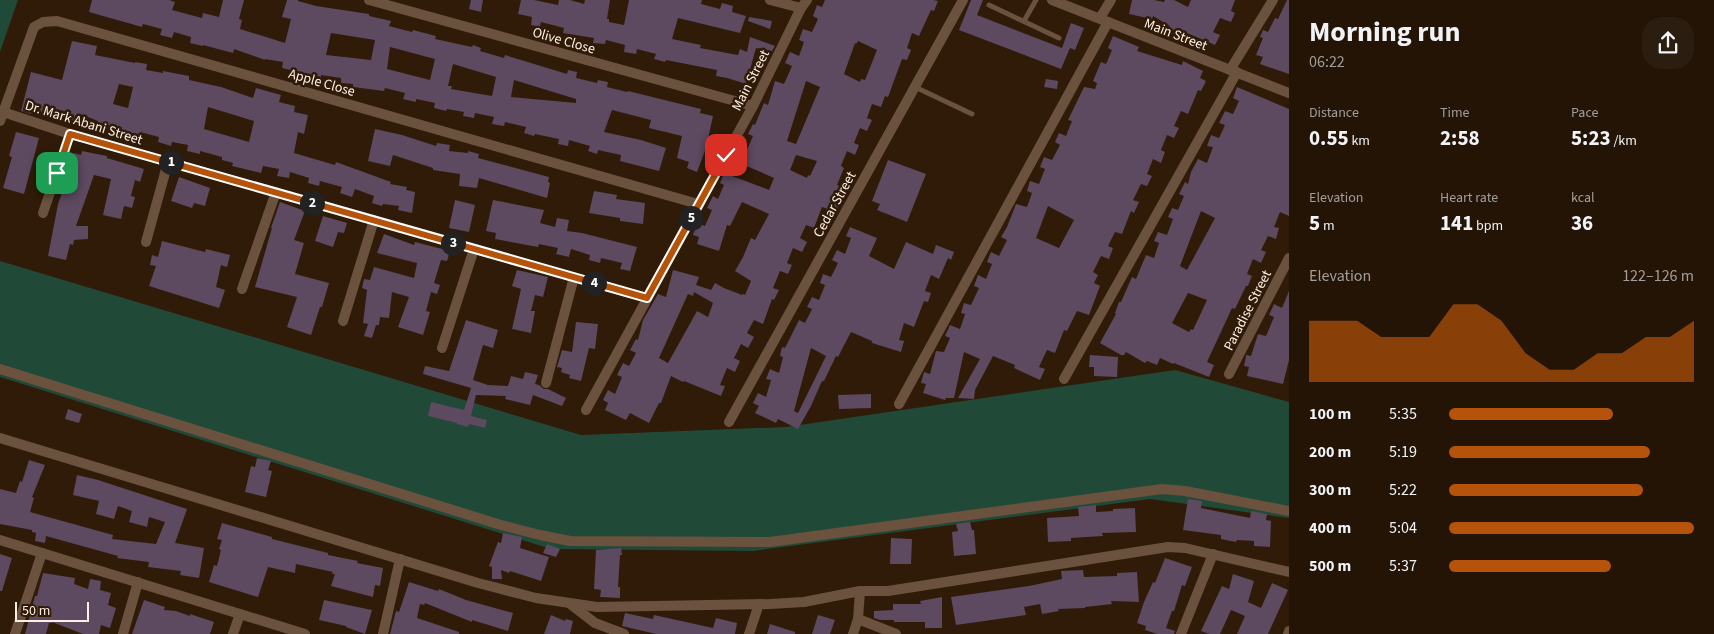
<!DOCTYPE html>
<html lang="en">
<head>
<meta charset="utf-8">
<style>
	:root { --surface:#231406; --page:#2b1d10; --text:#f1f3f6; --muted:#a39e9b; --accent:#b45309 }
	body { margin:0; font-family:"Source Sans 3",sans-serif; background:var(--page); color:var(--text); height:100vh; display:flex; flex-direction:column; font-size:19px; white-space:nowrap }
	* { box-sizing:border-box; margin:0 }
	p { font-size:16px; color:var(--muted) }
	.icon { flex:none; width:28px; height:28px; fill:none; stroke:currentColor; stroke-width:2; stroke-linecap:round; stroke-linejoin:round }
	.map { position:relative; flex:1; overflow:hidden }
	.drawer { display:flex; flex-direction:column; background:var(--surface); width:425px }
	.drawer>* { flex:none }
	.scale { position:absolute; left:15px; bottom:12px; width:74px; box-sizing:border-box; padding-left:5px; border:2px solid #feefe4; border-top:0; font-size:14px; line-height:18px; white-space:nowrap; color:#feefe4; -webkit-text-stroke:4px #2f1b08; paint-order:stroke }
	.pin { position:absolute; display:grid; place-items:center; width:42px; height:42px; color:#fff; margin:-21px; border-radius:10px; box-shadow:0 2px 8px #0006 }
	.km { position:absolute; width:25px; height:25px; margin:-12px; border-radius:50%; background:#222; color:#fff; font-size:14px; line-height:25px; text-align:center }
	.round { display:grid; place-items:center; flex:none; width:52px; height:52px; border-radius:20px; background:var(--page) }
	.summary { display:flex; align-items:center; justify-content:space-between; height:85px; padding:0 20px }
	h1 { font-size:28px; font-weight:700; line-height:38px }
	.figures { display:grid; grid-template-columns:repeat(3,1fr); gap:8px; height:85px; padding:5px 20px }
	.figures div { display:grid; align-content:center }
	.figures b { font-size:21px; font-weight:700 }
	.figures small { font-size:14px; font-weight:400 }
	.figures p { font-size:14px }
	.chart { height:140px; padding:10px 20px }
	.chart p { display:flex; justify-content:space-between }
	.chart svg { width:100%; height:90px; margin-top:5px; fill:var(--accent); opacity:.7 }
	ul { padding:0 20px; list-style:none; font-size:16px }
	li { display:grid; grid-template-columns:80px 60px 1fr; align-items:center; height:38px }
	li i { height:12px; border-radius:6px; background:var(--accent) }
	main { display:flex; flex:1; min-height:0 }
	.map>svg:first-child { display:block }
	.green { fill:#214938 }
	.building { fill:#5d4960; fill-rule:evenodd }
	.lines { fill:none; stroke-linecap:round; stroke-linejoin:round }
	.service { stroke:#6a523e; stroke-width:5 }
	.minor { stroke:#6a523e; stroke-width:10 }
	.route-casing { stroke:#fff; stroke-width:10 }
	.route { stroke:#b45309; stroke-width:6 }
	.labels { text-anchor:middle; stroke-width:5; stroke-linejoin:round; paint-order:stroke }
	.street-label { font-size:14px; fill:#feefe4; stroke:#2f1b08 }
</style>
</head>
<body>
<main>
<div class="map">
<svg width="1289" height="634" viewBox="0 0 1289 634">
	<rect width="100%" height="100%" fill="#2f1b08"/>
	<g class="green">
		<polygon points="0,0 18,0 0,52"/>
		<polygon points="0,261 581,435 786,427 1175,370 1289,402 1289,518 1150,499 753,551 551,549 0,377"/>
	</g>
	<g class="building">
		<path d="M92,0H169L175,2L172,10L202,18L203,13L219,17L223,0H244L239,19L242,20L240,29L285,43L291,19L282,17L287,0H298V1L316,6L369,14V16L391,21L389,26L412,32L413,30L436,36L435,39L472,47L473,45L481,48L480,51L504,58L505,55L567,74L568,70L577,72L576,78L597,83L598,80L608,82L607,87L627,92L628,91L701,109L700,113L713,116L706,148L697,172L687,168L689,162L677,158L682,136L649,128L651,120L612,110L604,132L641,140L666,148L659,171L620,161L621,155L598,150L597,154L588,151L590,146L569,140L568,146L558,144L559,139L535,134L534,136L524,133L526,127L505,122L504,126L492,124L494,117L475,113L474,118L463,116L464,112L447,109L446,111L434,108L435,103L416,99V102L403,99L405,93L385,88L384,91L353,87V84L341,83V78L321,75V77L282,68L283,62L265,59V60L234,49L233,53L203,45V46L190,43L191,37L174,32L172,38L160,35L162,29L143,24L142,27L89,12ZM331,33L375,40L371,60L326,55ZM390,47L435,59L430,80L387,69ZM453,64L496,77L492,96L451,89L452,86H448ZM514,80L576,99V103L511,97Z"/>
		<polygon points="471,0 483,0 481,12 469,9"/>
		<polygon points="521,0 534,0 558,5 559,0 570,0 584,4 585,0 610,0 607,19 609,19 609,22 624,25 629,0 702,0 701,4 720,9 722,3 733,6 732,12 746,16 740,33 678,18 672,39 701,45 700,48 738,55 740,49 747,52 750,37 775,46 772,51 756,48 746,84 727,78 716,76 717,70 666,60 665,62 654,59 656,54 637,49 636,54 624,52 625,45 606,40 605,44 593,43 594,38 563,33 564,28 541,22 540,27 531,25 532,17 518,14"/>
		<path d="M825,0H933L938,1L934,11L931,10L919,36L912,33L907,48L911,50L907,60L902,59L888,97L885,96L881,107L872,104L867,118L872,120L867,131L860,128L854,143L859,145L855,155L847,151L841,166L844,168L837,185L845,188L836,212L822,207L814,228L806,225L800,238L807,242L802,252L793,248L787,263L792,265L788,274L780,271L773,288L779,290L774,300L772,299L763,324L754,320L747,333L754,337L748,348L741,344L734,358L740,361L735,372L727,368L720,385L725,386L721,396L684,381L683,382L671,376L661,403H659L649,423L630,413L626,420L605,410L608,403L603,400L608,390L615,394L622,377L617,375L623,363L629,366L636,353L630,350L636,339L638,340L643,320L658,294L666,297L673,270L699,277L696,285L711,290L715,283L724,288L742,295L743,294L745,295L751,281L735,271L743,257L751,238L755,240L769,214L742,202L730,226L727,225L719,251L697,244L699,237L693,235L697,223L705,226L712,210L707,208L713,196L718,199L724,185L720,183L724,173L769,190L774,178L733,160L738,148L746,152L753,136L748,134L753,124L755,125L764,103L768,105L775,81L784,84L792,66L785,63L790,52L799,56L804,42L799,40L803,29L812,32L818,19L813,16L817,5L822,7ZM858,41L877,50L865,80L861,79L860,82L844,74L855,43L856,44ZM806,81L820,87L796,144L787,141ZM796,155L817,161L810,176L808,175L807,178L790,170ZM694,292L713,303L708,317L697,311L668,363L659,358L688,294L693,296Z"/>
		<polygon points="971,0 983,0 977,15 1062,48 1071,23 1084,28 1075,50 1070,48 1061,69 959,30"/>
		<polygon points="1132,0 1154,0 1164,2 1165,0 1174,0 1188,7 1191,0 1235,0 1231,11 1235,13 1231,22 1220,18 1213,32 1220,35 1215,45 1180,30 1178,33 1169,27 1170,26 1153,16 1152,19 1129,14"/>
		<polygon points="1287,0 1289,0 1289,74 1260,64 1263,57 1256,55 1263,38 1260,37 1263,30 1268,32 1275,18 1278,19"/>
		<polygon points="749,17 772,21 770,29 748,21"/>
		<path d="M1113,36L1139,47L1137,51L1182,65L1183,61L1203,71L1200,78L1206,81L1201,91L1198,90L1188,114L1181,111L1174,126L1179,128L1174,138L1167,135L1161,150L1165,152L1161,163L1153,159L1147,174L1152,176L1147,186L1141,184L1133,200L1139,202L1134,213L1131,211L1122,234L1115,232L1108,246L1113,248L1109,259L1101,256L1093,272L1098,275L1094,283L1100,286L1089,315L1077,311L1067,331L1064,330L1055,353L1047,350L1039,367L1045,369L1040,380L1014,368L1015,365L993,356L975,390L974,399L958,398L980,359L964,352L954,398H946L945,400L923,393L926,384L921,383L924,372L930,374L936,351L944,352L950,338L945,336L950,325L960,329L965,314L961,313L964,303L971,305L979,288L974,286L978,275L986,279L992,264L987,262L991,252L999,256L1007,240L1001,237L1007,227L1016,204L1027,207L1032,193L1027,191L1030,181L1039,184L1045,169L1040,167L1044,157L1052,160L1060,145L1055,142L1059,133L1066,136L1072,121L1068,120L1084,87L1095,89L1097,83L1093,81L1101,62L1106,64L1112,50L1108,48ZM1048,206L1074,220L1059,248L1036,238Z"/>
		<path d="M72,41L97,46L95,55L135,63V62L147,64L146,70L163,73V71L189,76V80L221,87L253,98L256,88L281,95L279,102L295,106L294,112L308,115L304,134L298,132L294,153L335,165L336,162L391,182L390,184L407,187L406,190L415,192L412,213L398,210L399,206L383,204L382,206L372,203L374,196L355,189L352,197L340,193L342,187L320,181L319,186L308,183L309,178L290,172L289,178L277,176L279,169L263,166L261,173L232,166L233,163L222,160V157L200,151V154L187,151L188,145L172,142L171,146L158,142L159,137L140,132L139,135L108,126L107,128L96,125L98,121L80,114L78,121L67,119L68,112L47,107L45,113L32,110L31,114L21,111L31,72L62,80ZM119,84L133,87L128,108L113,104ZM208,107L254,121L249,142L204,129Z"/>
		<polygon points="1046,79 1058,81 1057,89 1044,87"/>
		<path d="M1237,87L1289,109V216L1280,212L1274,227L1279,228L1276,239L1268,236L1261,250L1266,252L1261,263L1253,259L1247,274L1252,276L1248,286H1246L1235,309L1232,308L1207,362L1214,365L1209,377L1174,363L1173,364L1160,358L1157,365L1147,361L1145,363L1126,352L1124,355H1121L1100,343L1116,314L1115,313L1119,302H1121L1132,277L1136,279L1146,255L1154,258L1159,243L1154,241L1158,232L1167,235L1173,219L1168,217L1172,208L1178,210L1184,196L1179,194L1185,182L1188,184L1191,172L1198,159L1207,163L1213,147L1207,146L1211,135L1219,138L1225,125L1219,123L1225,111L1233,114L1239,101L1233,98ZM1201,211L1215,218L1187,270L1180,266ZM1188,293L1207,300L1193,330L1191,329L1189,332L1172,323Z"/>
		<polygon points="375,129 402,135 436,146 437,143 450,145 449,151 468,153 468,151 479,154 478,158 549,177 548,182 550,183 547,198 479,178 477,188 459,186 460,174 433,170 433,168 393,155 390,166 368,161"/>
		<polygon points="16,132 39,138 24,194 3,188 12,157 9,156"/>
		<polygon points="82,151 107,156 107,158 144,169 140,182 135,180 131,196 135,197 132,208 124,206 121,219 103,215 111,179 94,175 76,226 88,226 88,239 74,240 73,245 70,244 66,260 48,256 58,204 69,173 66,173 68,162 72,163 74,153 81,155"/>
		<polygon points="888,160 926,174 907,222 877,210 880,204 872,201"/>
		<polygon points="179,177 210,188 205,206 194,203 192,208 171,201"/>
		<polygon points="594,191 617,195 616,199 645,203 643,224 620,221 620,218 589,213"/>
		<polygon points="455,200 475,205 469,232 449,228"/>
		<polygon points="493,200 544,210 540,223 555,227 557,218 569,220 567,231 582,233 637,247 630,271 620,269 622,263 601,258 600,263 589,260 590,255 571,249 569,257 556,254 558,248 539,244 538,247 495,239 496,233 486,231"/>
		<polygon points="280,202 305,211 294,240 304,243 295,274 329,283 322,307 320,307 311,335 287,327 297,297 255,287 272,228 271,228"/>
		<polygon points="323,216 347,223 344,233 338,232 333,247 315,241"/>
		<path d="M850,227L877,238L869,256L894,269L906,242L933,254L936,245L954,252L951,260L948,258L939,279L931,275L925,291L931,293L928,302L924,301L914,327L904,323L899,340L904,341L901,352L872,343V341L851,332L838,357L836,356L824,381H822L811,406L798,429L778,419L776,423L755,413L759,406L753,403L758,393L766,397L771,380L766,379L770,369L779,373L783,357L780,356L782,347L785,348L799,320L805,323L812,309L807,307L812,297L819,300L825,285L820,283L823,274L831,277L838,263L832,260L837,250L845,254L851,238L846,236ZM811,348L826,356L798,413L794,411Z"/>
		<polygon points="384,234 414,245 415,242 450,251 447,261 441,260 434,283 440,285 437,294 431,292 426,311 430,312 423,335 398,327 409,297 392,292 389,318 380,317 379,325 376,325 372,338 364,336 368,324 363,323 367,290 362,288 364,279 370,280 374,267 414,278 417,263 377,253"/>
		<polygon points="162,241 205,252 206,249 230,255 227,267 221,265 216,287 225,290 219,308 149,286 156,266 150,265 152,255 158,257"/>
		<polygon points="517,270 548,277 543,297 535,295 531,311 535,311 531,333 512,329 521,289 512,286"/>
		<polygon points="1289,291 1289,360 1283,384 1247,376 1249,367 1244,366 1246,357 1246,355 1251,356 1258,334 1266,336 1274,317 1269,315 1274,304 1282,308"/>
		<polygon points="466,320 498,330 493,348 483,345 473,380 488,385 508,386 511,376 523,379 525,372 538,375 535,384 539,385 544,389 548,389 566,398 562,406 533,395 530,405 505,399 506,396 476,395 471,416 487,420 485,428 469,424 468,427 457,424 457,423 428,416 431,402 464,410 471,388 423,374 425,366 449,371"/>
		<polygon points="576,322 598,324 595,349 589,348 581,381 569,378 570,375 561,372 562,368 557,367 562,350 572,352"/>
		<polygon points="1090,355 1118,357 1117,377 1094,376 1094,367 1089,367"/>
		<polygon points="871,394 871,408 839,409 838,395"/>
		<polygon points="68,409 82,414 79,423 65,419"/>
		<polygon points="257,458 271,461 268,470 272,471 266,497 245,492 251,466 255,467"/>
		<polygon points="29,460 45,465 32,497 34,498 30,512 113,535 112,539 156,544 165,522 149,517 147,527 129,522 132,511 118,506 114,519 96,514 99,501 73,495 77,475 98,480 187,509 175,543 204,548 199,578 180,575 181,571 148,567 149,562 117,558 118,556 46,536 45,543 35,541 36,533 32,532 32,530 0,524 0,489 16,493 20,481 22,482"/>
		<polygon points="1188,499 1202,501 1201,508 1250,518 1251,511 1267,514 1266,520 1271,521 1270,547 1254,546 1254,541 1237,540 1236,542 1221,539 1221,535 1183,530"/>
		<polygon points="1096,505 1096,512 1113,511 1113,509 1135,508 1136,532 1102,533 1103,536 1071,538 1071,541 1048,542 1047,518 1079,516 1078,507"/>
		<polygon points="970,522 972,530 974,530 976,554 954,556 952,532 958,531 956,524"/>
		<polygon points="222,523 272,537 272,539 328,553 328,555 358,561 357,563 383,568 380,586 375,585 373,597 331,586 335,574 332,574 333,572 296,564 295,573 268,567 258,597 209,582 214,565 217,566 221,550 219,549 222,540 217,539"/>
		<polygon points="503,533 522,537 520,548 549,557 541,581 510,571 509,573 501,570 502,579 492,579 492,567 489,566 498,542 501,543"/>
		<polygon points="891,538 912,539 911,564 890,564"/>
		<polygon points="547,544 560,549 556,557 543,553"/>
		<polygon points="621,548 622,555 620,555 618,587 620,587 620,598 600,597 601,590 594,589 596,550"/>
		<polygon points="0,554 12,558 2,591 0,591"/>
		<polygon points="1165,558 1192,567 1185,586 1182,585 1174,611 1172,611 1166,628 1175,631 1174,634 1157,634 1145,630 1146,626 1137,623 1144,602 1153,582 1155,583"/>
		<polygon points="1083,570 1084,577 1117,576 1117,573 1137,572 1139,602 1111,601 1112,604 1085,607 1085,608 1058,609 1059,611 1042,614 1040,604 1024,607 1026,615 956,625 951,597 1029,586 1062,579 1061,571"/>
		<polygon points="43,573 75,578 74,584 88,589 90,579 101,581 100,590 111,593 108,605 116,608 110,628 101,625 99,634 83,634 52,622 52,623 49,623 46,634 25,634 35,596 37,596"/>
		<polygon points="1233,574 1254,581 1248,602 1261,608 1272,583 1288,590 1268,634 1237,634 1245,616 1231,610 1220,634 1209,634 1201,631 1222,586 1229,589"/>
		<polygon points="409,582 438,591 439,589 466,600 513,613 508,631 472,620 472,622 425,603 424,605 420,604 417,618 459,632 459,634 390,634 396,611 399,612"/>
		<polygon points="942,597 942,628 925,628 925,622 894,622 894,620 880,620 874,618 874,611 893,610 893,604 921,604 920,601"/>
		<polygon points="144,600 165,607 164,610 176,611 190,616 190,614 214,622 210,634 132,634"/>
		<polygon points="324,600 372,610 365,634 346,627 346,626 319,620"/>
		<polygon points="625,613 653,619 654,615 713,628 716,618 737,623 735,634 656,634 622,626"/>
		<polygon points="551,615 565,621 566,619 573,621 570,634 544,634"/>
		<polygon points="818,615 835,620 830,634 812,634"/>
		<polygon points="770,624 795,632 795,634 767,634"/>
	</g>
	<g class="lines">
		<g class="service">
			<polyline points="989,5 1059,38"/>
			<polyline points="1024,21 1036,0"/>
			<polyline points="915,87 972,114"/>
		</g>
		<g class="minor">
			<polyline points="369,0 753,106"/>
			<polyline points="770,0 801,8"/>
			<polyline points="1052,0 1289,93"/>
			<polyline points="1100,18 1111,0"/>
			<polyline points="1230,70 1273,0"/>
			<polyline points="3,112 70,134 647,298"/>
			<polyline points="0,121 34,27 43,22 57,21 698,204"/>
			<polyline points="43,213 70,134"/>
			<polyline points="146,242 168,162"/>
			<polyline points="242,289 276,192"/>
			<polyline points="343,321 374,220"/>
			<polyline points="442,348 474,249"/>
			<polyline points="0,369 501,525 540,535 570,541 770,542 1162,489 1185,491 1289,511"/>
			<polyline points="1229,374 1289,258"/>
			<polyline points="1064,379 1237,72"/>
			<polyline points="546,383 574,277"/>
			<polyline points="899,404 1108,22"/>
			<polyline points="586,410 753,106 801,8 807,0"/>
			<polyline points="729,422 963,0"/>
			<polyline points="0,438 478,583 536,598 597,607 770,604 804,602 860,591 888,591 1168,547 1185,548 1289,572"/>
			<polyline points="0,540 305,634"/>
			<polyline points="569,603 595,623 624,634"/>
			<polyline points="858,619 896,634"/>
			<polyline points="15,634 42,553"/>
			<polyline points="123,634 138,582"/>
			<polyline points="233,634 240,614"/>
			<polyline points="383,634 400,559"/>
			<polyline points="749,634 759,604"/>
			<polyline points="853,634 858,619 860,591"/>
			<polyline points="1181,634 1213,554"/>
			<polyline points="1288,634 1289,631"/>
		</g>
	</g>
	<g class="lines">
		<g class="route-casing">
			<polyline id="route" points="57,173 70,134 647,298 726,155"/>
		</g>
		<use href="#route" class="route"/>
	</g>
	<g class="labels">
		<g class="street-label">
			<text transform="translate(1176 34) rotate(21)" y="5">Main Street</text>
			<text transform="translate(564 40) rotate(16)" y="5">Olive Close</text>
			<text transform="translate(750 80) rotate(-63)" y="5">Main Street</text>
			<text transform="translate(322 82) rotate(16)" y="5">Apple Close</text>
			<text transform="translate(84 122) rotate(17)" y="5">Dr. Mark Abani Street</text>
			<text transform="translate(834 204) rotate(-61)" y="5">Cedar Street</text>
			<text transform="translate(1247 310) rotate(-63)" y="5">Paradise Street</text>
		</g>
	</g>
</svg>
<div class="scale">50 m</div>
<div class="pin" style="left:57px;top:173px;background:#1e9e55"><svg class="icon" aria-label="arrive" viewBox="0 0 24 24"><path d="M6 21V4h12l-3 4 3 4H6"/></svg></div>
<div class="pin" style="left:726px;top:155px;background:#d93025"><svg class="icon" aria-label="check" viewBox="0 0 24 24"><path d="M5 12l5 5 9-10"/></svg></div>
<b class="km" style="left:171px;top:162px">1</b>
<b class="km" style="left:312px;top:203px">2</b>
<b class="km" style="left:453px;top:243px">3</b>
<b class="km" style="left:594px;top:283px">4</b>
<b class="km" style="left:691px;top:218px">5</b>
</div>
<section class="drawer">
<div class="summary"><div><h1>Morning run</h1><p>06:22</p></div><a class="round"><svg class="icon" aria-label="share" viewBox="0 0 24 24"><path d="M12 15V3M7 8l5-5 5 5M5 13v7h14v-7"/></svg></a></div>
<div class="figures">
<div><p>Distance</p><b>0.55<small> km</small></b></div>
<div><p>Time</p><b>2:58</b></div>
<div><p>Pace</p><b>5:23<small> /km</small></b></div>
</div>
<div class="figures">
<div><p>Elevation</p><b>5<small> m</small></b></div>
<div><p>Heart rate</p><b>141<small> bpm</small></b></div>
<div><p>kcal</p><b>36</b></div>
</div>
<div class="chart"><p><span>Elevation</span>122–126 m</p>
<svg viewBox="0 0 160 44" preserveAspectRatio="none"><path d="M0 44V14L10 14L20 14L30 22L40 22L50 22L60 6L70 6L80 14L90 30L100 38L110 38L120 30L130 30L140 22L150 22L160 14V44z"/></svg>
</div>
<ul>
<li><b>100 m</b>5:35<i style="width:67%"></i></li>
<li><b>200 m</b>5:19<i style="width:82%"></i></li>
<li><b>300 m</b>5:22<i style="width:79%"></i></li>
<li><b>400 m</b>5:04<i style="width:100%"></i></li>
<li><b>500 m</b>5:37<i style="width:66%"></i></li>
</ul>
</section>
</main>
</body>
</html>
